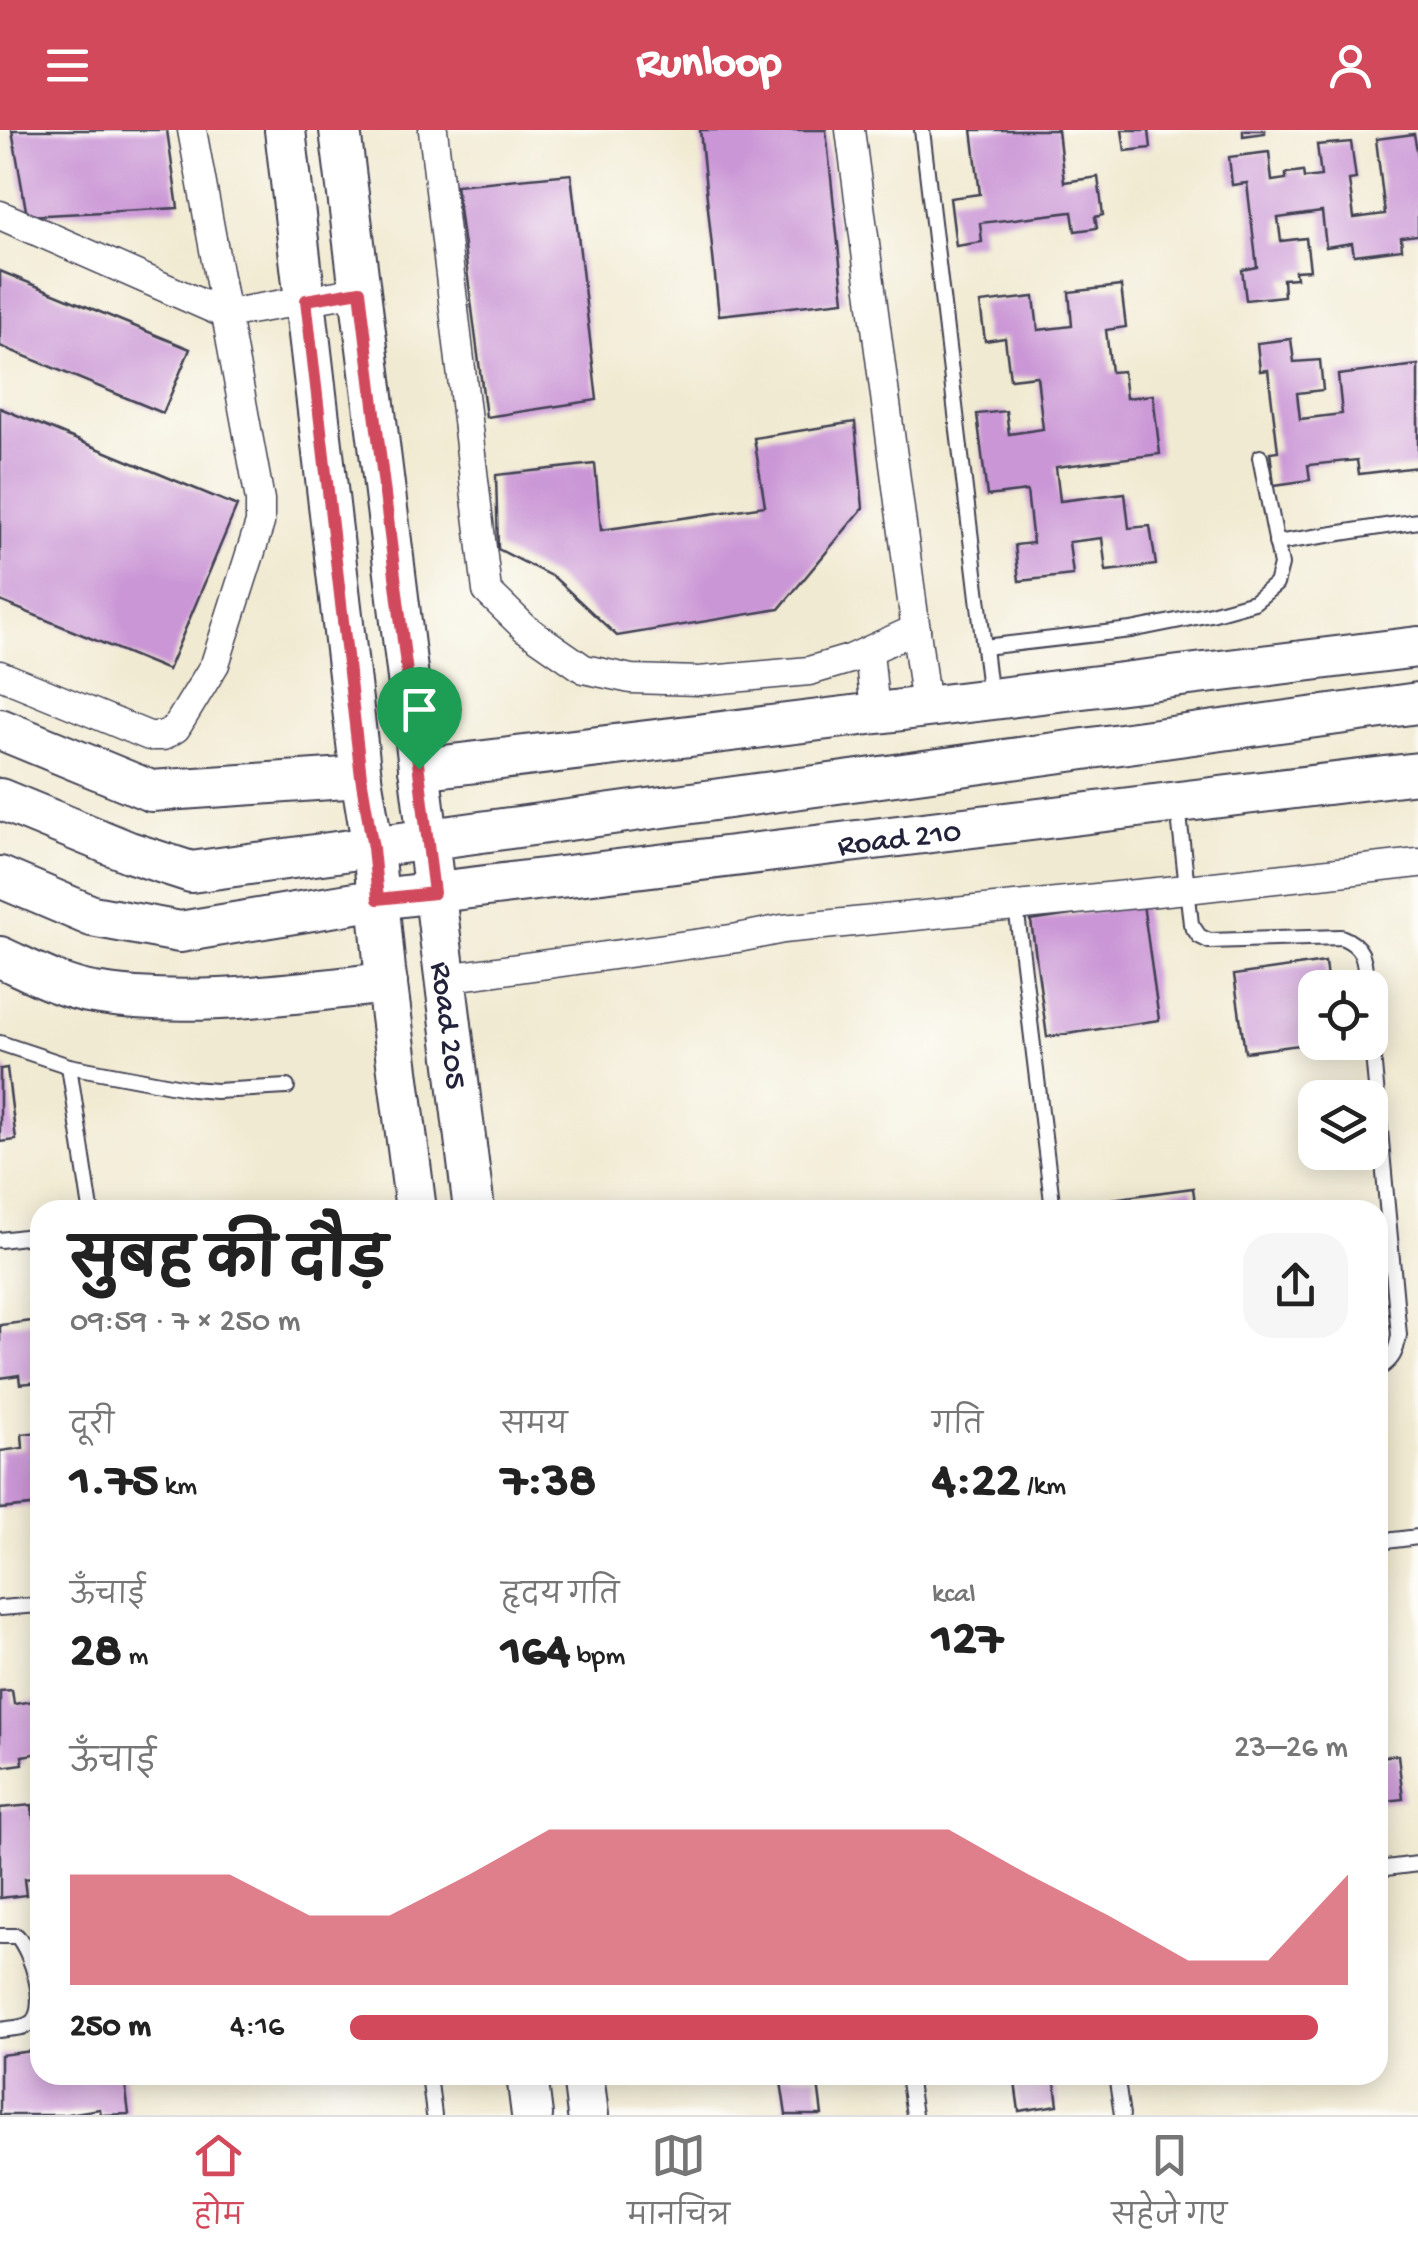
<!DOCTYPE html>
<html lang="hi">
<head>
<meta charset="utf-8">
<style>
	:root { --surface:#fff; --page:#f6f6f6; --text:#222; --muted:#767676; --line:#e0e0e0; --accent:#d1495b }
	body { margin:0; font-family:"Gochi Hand","Playpen Sans Deva",sans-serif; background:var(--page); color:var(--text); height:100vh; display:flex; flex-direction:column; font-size:38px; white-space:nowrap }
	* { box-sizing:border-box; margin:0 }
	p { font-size:32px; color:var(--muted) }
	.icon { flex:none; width:55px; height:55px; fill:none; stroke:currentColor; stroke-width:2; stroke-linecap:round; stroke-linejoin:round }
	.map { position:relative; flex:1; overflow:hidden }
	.side { position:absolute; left:30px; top:1070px; width:1358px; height:885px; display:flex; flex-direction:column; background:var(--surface); border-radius:30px; box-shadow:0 5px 25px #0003 }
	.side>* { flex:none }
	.tools { position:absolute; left:1298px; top:840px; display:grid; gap:20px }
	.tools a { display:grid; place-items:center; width:90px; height:90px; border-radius:20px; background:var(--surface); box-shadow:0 5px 25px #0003; font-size:50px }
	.pin { position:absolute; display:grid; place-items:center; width:85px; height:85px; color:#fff; margin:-102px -42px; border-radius:50% 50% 50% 0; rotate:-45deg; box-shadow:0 0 10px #0007 }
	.pin .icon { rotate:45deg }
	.round { display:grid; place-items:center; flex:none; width:105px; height:105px; border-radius:30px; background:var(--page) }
	.summary { display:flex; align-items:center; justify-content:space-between; height:170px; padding:0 40px }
	h1 { font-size:55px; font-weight:700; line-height:75px }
	.figures { display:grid; grid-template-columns:repeat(3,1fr); gap:15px; height:170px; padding:10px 40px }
	.figures div { display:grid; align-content:center }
	.figures b { font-size:50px; font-weight:700 }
	.figures small { font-size:28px; font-weight:400 }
	.figures p { font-size:28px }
	.chart { height:280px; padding:20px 40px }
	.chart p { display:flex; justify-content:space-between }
	.chart svg { width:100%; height:180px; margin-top:10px; fill:var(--accent); opacity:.7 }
	ul { padding:0 40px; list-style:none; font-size:32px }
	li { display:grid; grid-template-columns:160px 120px 1fr; align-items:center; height:75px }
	li i { height:25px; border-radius:12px; background:var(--accent) }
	header { display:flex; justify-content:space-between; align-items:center; height:130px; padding:0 40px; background:var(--accent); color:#fff; font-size:45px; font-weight:700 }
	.tab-bar { display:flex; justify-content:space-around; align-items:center; height:140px; border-top:2px solid var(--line); background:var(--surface); font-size:28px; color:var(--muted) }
	.tab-bar a { display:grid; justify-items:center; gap:5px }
	.tab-bar .current { color:var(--accent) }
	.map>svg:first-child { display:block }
	.building { fill:#ca96d6 }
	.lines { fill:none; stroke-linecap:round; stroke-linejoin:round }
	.lane-casing { stroke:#414052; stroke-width:18 }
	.street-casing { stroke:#414052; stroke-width:31 }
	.secondary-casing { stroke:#414052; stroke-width:44 }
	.lane { stroke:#fff; stroke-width:14 }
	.street { stroke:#fff; stroke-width:28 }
	.secondary { stroke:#fff; stroke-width:40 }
	.route-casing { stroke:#fff; stroke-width:20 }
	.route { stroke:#d1495b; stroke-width:12 }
	.labels { text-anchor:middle; stroke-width:9; stroke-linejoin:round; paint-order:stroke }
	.street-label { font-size:32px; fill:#22223b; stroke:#fdfcf7 }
</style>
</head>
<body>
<header><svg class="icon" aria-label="menu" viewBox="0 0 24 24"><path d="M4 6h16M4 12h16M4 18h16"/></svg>Runloop<svg class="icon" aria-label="person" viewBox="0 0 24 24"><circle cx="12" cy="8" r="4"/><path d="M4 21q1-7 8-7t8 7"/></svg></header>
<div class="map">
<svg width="1418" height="1985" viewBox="0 0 1418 1985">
	<rect width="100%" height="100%" fill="#fdfcf7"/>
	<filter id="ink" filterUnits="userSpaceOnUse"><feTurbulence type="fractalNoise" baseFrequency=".01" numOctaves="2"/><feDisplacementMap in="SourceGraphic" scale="20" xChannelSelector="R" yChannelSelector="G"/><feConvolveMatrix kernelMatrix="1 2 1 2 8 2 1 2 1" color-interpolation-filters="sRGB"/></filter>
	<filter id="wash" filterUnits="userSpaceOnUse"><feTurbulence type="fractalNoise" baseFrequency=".0048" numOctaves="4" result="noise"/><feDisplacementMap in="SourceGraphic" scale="40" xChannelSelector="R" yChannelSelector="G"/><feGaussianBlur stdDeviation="2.25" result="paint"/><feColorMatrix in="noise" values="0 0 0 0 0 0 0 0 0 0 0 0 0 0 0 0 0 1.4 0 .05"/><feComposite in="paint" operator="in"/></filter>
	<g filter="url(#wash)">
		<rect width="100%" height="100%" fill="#f1ead2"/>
		<g id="blocks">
			<g class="building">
				<polygon points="12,0 167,0 178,78 27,86"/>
				<polygon points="700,0 826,0 844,171 719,185"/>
				<polygon points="972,0 1058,0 1064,52 1098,47 1103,85 1095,87 1097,98 1075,101 1072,82 980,93 982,112 956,116 950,68 980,64"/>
				<polygon points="1122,0 1149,0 1151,18 1125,21"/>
				<polygon points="1243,0 1265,0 1265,3 1243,6"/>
				<polygon points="1414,4 1418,26 1418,105 1401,107 1402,119 1354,125 1352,113 1326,117 1322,82 1278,88 1281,111 1306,108 1310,140 1295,141 1296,148 1283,149 1284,166 1246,170 1242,140 1257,137 1247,53 1232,55 1229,27 1269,22 1272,51 1286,49 1286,43 1303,41 1304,48 1321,46 1317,15 1351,12 1356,49 1349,50 1354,88 1385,84 1376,9"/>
				<polygon points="571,44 597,270 486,287 456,55"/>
				<polygon points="0,141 190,219 163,283 0,216"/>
				<polygon points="1121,156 1126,197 1106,200 1111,242 1123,241 1126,268 1153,265 1160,324 1056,337 1060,371 1125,363 1129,398 1150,396 1156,435 1106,441 1102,408 1069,412 1073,445 1019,451 1015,415 1033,413 1027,361 987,366 977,284 1006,281 1009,304 1043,299 1037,246 1010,249 1005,208 985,211 980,173 1034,167 1038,200 1072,196 1069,162"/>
				<polygon points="1291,209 1294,232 1320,230 1323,260 1297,263 1300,289 1342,284 1338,245 1418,235 1418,337 1359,344 1357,330 1308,335 1310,350 1274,355 1270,322 1278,321 1268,240 1260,241 1257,213"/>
				<polygon points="0,278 237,376 168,540 0,471"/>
				<polygon points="855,292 863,378 779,479 617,506 555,448 498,419 496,345 595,334 601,400 765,376 754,308"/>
				<polygon points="1143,774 1159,890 1047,907 1031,791"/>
				<polygon points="1325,832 1328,858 1315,858 1315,913 1245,922 1234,845"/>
				<polygon points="7,938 16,1010 0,1012 0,939"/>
				<polygon points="1193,1058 1196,1080 1097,1080 1096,1071"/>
				<polygon points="40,1190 40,1252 20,1254 19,1245 0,1248 0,1195"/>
				<polygon points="40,1302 40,1375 0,1379 0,1321 23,1318 22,1304"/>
				<polygon points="12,1560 14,1574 40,1570 40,1623 22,1626 23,1634 0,1637 0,1561"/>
				<polygon points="1398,1625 1403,1669 1378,1672 1378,1627"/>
				<polygon points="32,1675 33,1688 40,1688 40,1747 24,1749 26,1765 0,1768 0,1678"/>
				<polygon points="40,1920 40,1945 124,1945 129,1984 101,1985 100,1979 62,1985 0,1985 0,1925"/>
				<polygon points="780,1945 817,1945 822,1985 786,1985"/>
				<polygon points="1014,1945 1054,1945 1058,1975 1019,1981"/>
			</g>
		</g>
	</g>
	<g filter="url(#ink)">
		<use href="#blocks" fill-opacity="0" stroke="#414052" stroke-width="2.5"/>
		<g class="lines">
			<g class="lane-casing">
				<g id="lane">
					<polyline points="922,0 990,568"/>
					<polyline points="1276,413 1418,391"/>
					<polyline points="984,517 1131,500 1211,484 1254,472 1276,454 1281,435 1260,327"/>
					<path d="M1178,676L1191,794L1199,806L1209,811L1341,807C1367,817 1364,833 1367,858"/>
					<polyline points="1016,776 1053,1080"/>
					<path d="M1370,892L1399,1205C1396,1222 1393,1230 1378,1239"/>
					<polyline points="0,913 69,936 192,959 216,961 287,957"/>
					<polyline points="69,936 91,1080"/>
					<polyline points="0,1110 40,1105"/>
					<polyline points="1378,1412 1418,1407"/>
					<polyline points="0,1478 40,1475"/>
					<polyline points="1378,1739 1418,1734"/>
					<path d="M0,1806H17C31,1822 49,1876 32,1892C24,1899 10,1898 0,1900"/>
					<polyline points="429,1945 434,1985"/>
					<polyline points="908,1945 914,1985"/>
					<polyline points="1116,1945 1122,1985"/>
				</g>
			</g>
			<g class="street-casing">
				<g id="street">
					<polyline points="433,0 487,461 525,498 584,539 631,549 699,551 809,541 850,529 916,499"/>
					<polyline points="850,0 926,577"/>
					<polyline points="0,85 225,184 360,161"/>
					<polyline points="869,521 875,583"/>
					<polyline points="0,545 149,606 163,606 176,598 215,534 260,393 260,370 192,0"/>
					<polyline points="445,848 738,808 783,799 1187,759 1418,733"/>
				</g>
			</g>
			<g class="secondary-casing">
				<g id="secondary">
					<polyline points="285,0 361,647 373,718 385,840 416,1080"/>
					<path id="s1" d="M340,0L474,1080"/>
					<polyline points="0,599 151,661 361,647"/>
					<polyline points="419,639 1418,517"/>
					<polyline points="0,669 129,722 191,742 1418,573"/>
					<path id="s2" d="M0,747L92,786L180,802L379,769L1418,643"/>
					<path d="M0,827C29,840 62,858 94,863C189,879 292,863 387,853"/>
					<polyline points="527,1945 532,1985"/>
					<polyline points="583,1945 588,1985"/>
				</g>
			</g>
			<use href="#lane" class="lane"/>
			<use href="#street" class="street"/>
			<use href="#secondary" class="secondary"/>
		</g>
	</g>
	<g class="lines" filter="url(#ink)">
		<g class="route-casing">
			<polygon id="route" points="360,161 434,763 378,769 373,718 361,647 306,170"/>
		</g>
		<use href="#route" class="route"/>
	</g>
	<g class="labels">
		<g class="street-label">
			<text dy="11" stroke="none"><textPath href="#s2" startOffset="915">Road 210</textPath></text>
			<text dy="11" stroke="none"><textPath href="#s1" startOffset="902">Road 205</textPath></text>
		</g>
	</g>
</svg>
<div class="tools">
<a><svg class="icon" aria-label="locate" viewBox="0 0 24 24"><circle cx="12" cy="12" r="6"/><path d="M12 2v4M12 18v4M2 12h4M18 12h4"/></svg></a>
<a><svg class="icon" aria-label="layers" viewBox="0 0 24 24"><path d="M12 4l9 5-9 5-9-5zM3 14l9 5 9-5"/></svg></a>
</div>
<div class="pin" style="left:419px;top:639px;background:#1e9e55"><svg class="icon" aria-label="arrive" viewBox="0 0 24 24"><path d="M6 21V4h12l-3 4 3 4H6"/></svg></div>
<section class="side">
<div class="summary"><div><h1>सुबह की दौड़</h1><p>09:59 · 7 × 250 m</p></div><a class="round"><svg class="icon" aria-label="share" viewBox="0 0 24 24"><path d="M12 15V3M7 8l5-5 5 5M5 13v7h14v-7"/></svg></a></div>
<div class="figures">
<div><p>दूरी</p><b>1.75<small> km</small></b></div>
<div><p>समय</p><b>7:38</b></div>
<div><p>गति</p><b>4:22<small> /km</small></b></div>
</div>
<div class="figures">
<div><p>ऊँचाई</p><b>28<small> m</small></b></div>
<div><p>हृदय गति</p><b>164<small> bpm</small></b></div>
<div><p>kcal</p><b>127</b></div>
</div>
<div class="chart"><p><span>ऊँचाई</span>23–26 m</p>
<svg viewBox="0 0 160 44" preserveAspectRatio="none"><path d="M0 44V17L10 17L20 17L30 27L40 27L50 17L60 6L70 6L80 6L90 6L100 6L110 6L120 17L130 27L140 38L150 38L160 17V44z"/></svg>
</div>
<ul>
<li><b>250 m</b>4:16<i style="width:97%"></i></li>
</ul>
</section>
</div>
<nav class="tab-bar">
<a class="current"><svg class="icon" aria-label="home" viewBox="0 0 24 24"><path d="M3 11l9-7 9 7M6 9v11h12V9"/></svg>होम</a>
<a><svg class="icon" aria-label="map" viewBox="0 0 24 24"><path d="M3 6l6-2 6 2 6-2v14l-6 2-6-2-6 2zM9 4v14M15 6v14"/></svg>मानचित्र</a>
<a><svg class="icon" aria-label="saved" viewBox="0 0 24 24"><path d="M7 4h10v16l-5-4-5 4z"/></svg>सहेजे गए</a>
</nav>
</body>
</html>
